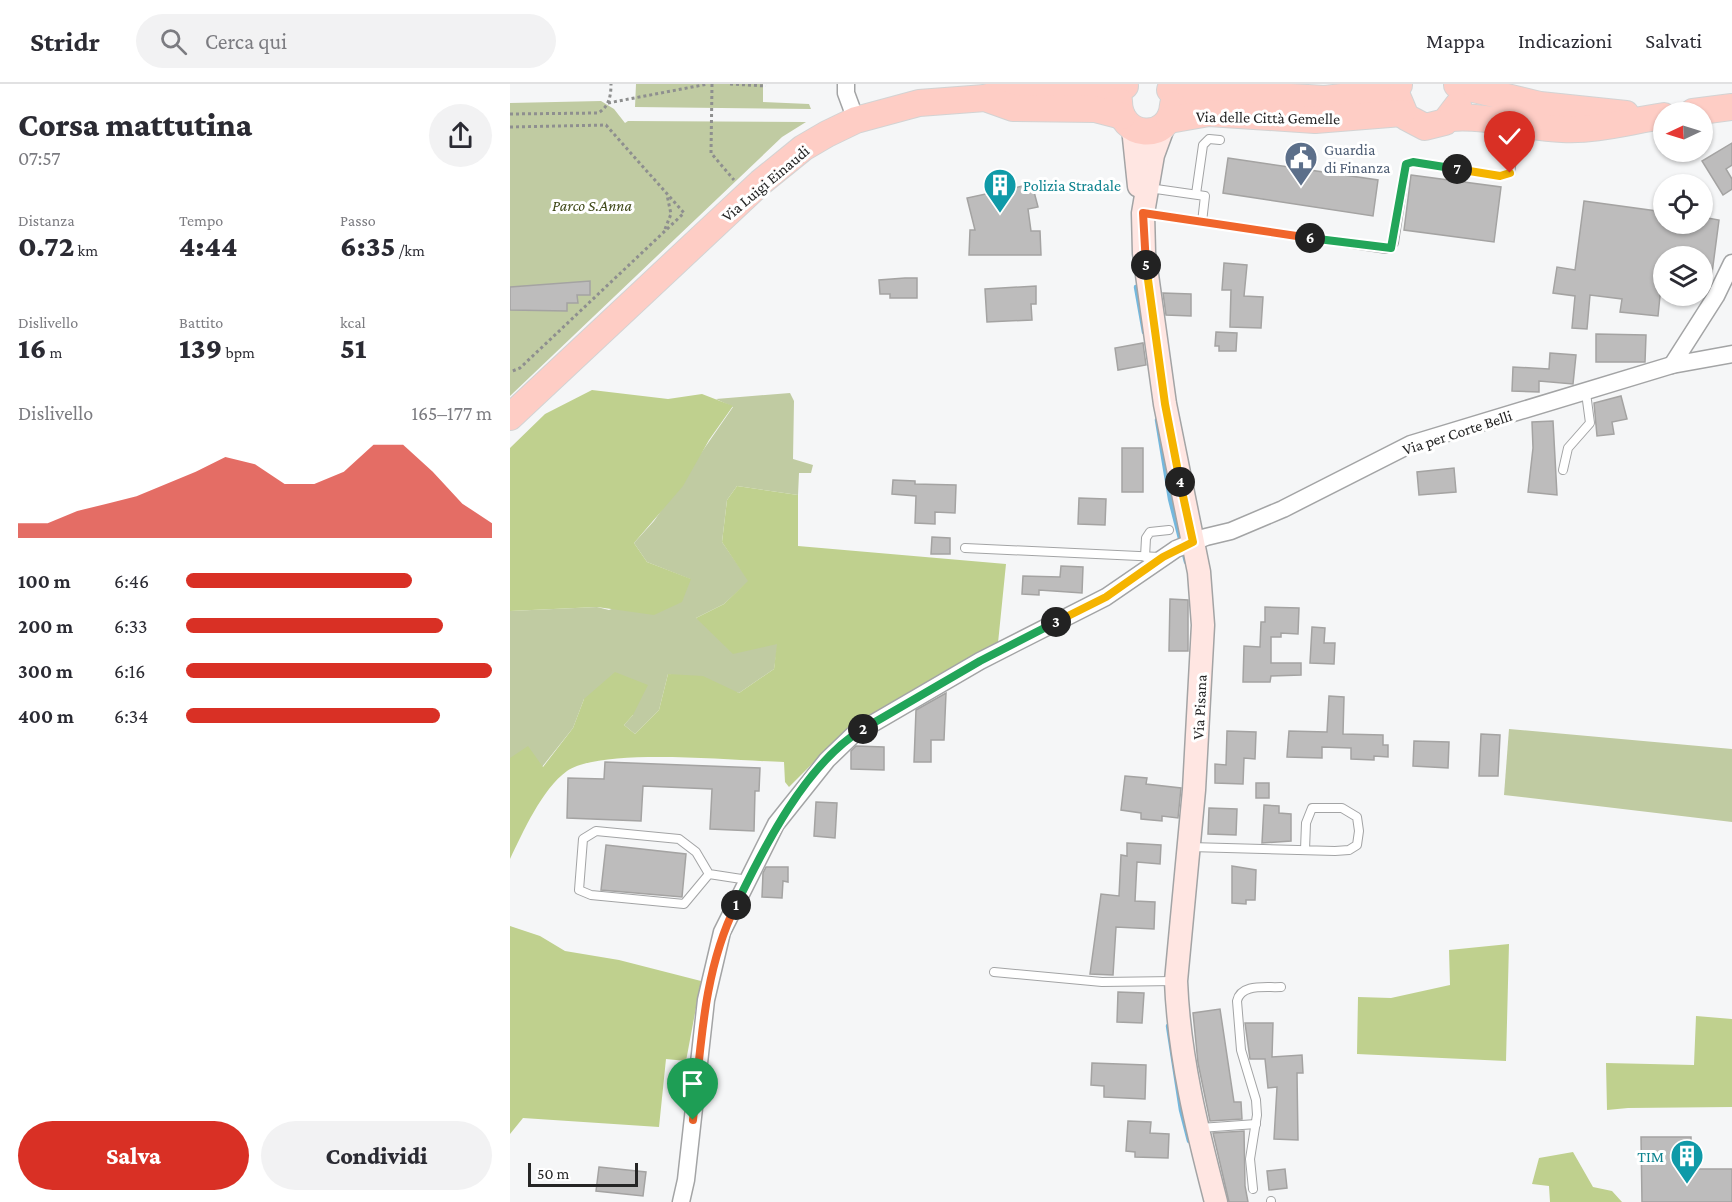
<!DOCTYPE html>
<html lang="it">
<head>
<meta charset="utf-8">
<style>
	:root { --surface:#fff; --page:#f2f2f3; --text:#2b2b33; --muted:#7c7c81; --line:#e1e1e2; --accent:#d93025 }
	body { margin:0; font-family:"Crimson Pro",serif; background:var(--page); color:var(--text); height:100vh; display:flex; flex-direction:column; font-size:22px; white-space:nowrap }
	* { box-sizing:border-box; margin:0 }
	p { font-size:20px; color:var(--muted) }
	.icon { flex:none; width:33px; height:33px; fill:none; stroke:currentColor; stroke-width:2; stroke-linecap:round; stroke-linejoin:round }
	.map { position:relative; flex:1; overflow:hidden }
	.drawer { display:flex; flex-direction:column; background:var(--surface); width:510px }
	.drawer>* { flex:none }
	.needle { width:39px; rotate:266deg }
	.tools { position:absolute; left:1143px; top:18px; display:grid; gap:12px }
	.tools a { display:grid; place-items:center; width:60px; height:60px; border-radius:50%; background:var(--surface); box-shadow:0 2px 4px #0004; font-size:30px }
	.scale { position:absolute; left:18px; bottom:15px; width:110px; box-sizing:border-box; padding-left:6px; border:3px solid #252525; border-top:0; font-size:16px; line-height:21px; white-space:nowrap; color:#252525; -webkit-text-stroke:4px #fff; paint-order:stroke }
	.pin { position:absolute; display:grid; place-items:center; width:51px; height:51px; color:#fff; margin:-62px -26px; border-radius:50% 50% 50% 0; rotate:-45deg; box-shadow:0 0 6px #0007 }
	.pin .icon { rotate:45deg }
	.km { position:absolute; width:30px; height:30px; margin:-15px; border-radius:50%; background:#222; color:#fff; font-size:16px; line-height:30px; text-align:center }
	.round { display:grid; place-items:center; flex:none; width:63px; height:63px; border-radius:32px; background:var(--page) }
	.head { display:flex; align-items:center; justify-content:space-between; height:102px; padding:0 18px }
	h1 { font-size:33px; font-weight:800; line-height:45px }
	.stats { display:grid; grid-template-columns:repeat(3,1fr); gap:9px; height:102px; padding:6px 18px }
	.stats div { display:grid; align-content:center }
	.stats b { font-size:30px; font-weight:800 }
	.stats small { font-size:16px; font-weight:400 }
	.stats p { font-size:16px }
	.chart { height:168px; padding:12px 18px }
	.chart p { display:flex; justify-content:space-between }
	.chart svg { width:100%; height:108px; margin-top:6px; fill:var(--accent); opacity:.7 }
	.cta { display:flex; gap:12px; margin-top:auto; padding:12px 18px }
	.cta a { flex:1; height:69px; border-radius:36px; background:var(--accent); color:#fff; font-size:24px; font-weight:800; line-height:69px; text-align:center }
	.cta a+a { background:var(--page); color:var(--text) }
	ul { padding:0 18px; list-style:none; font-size:20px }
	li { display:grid; grid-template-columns:96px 72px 1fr; align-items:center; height:45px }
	li i { height:15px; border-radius:8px; background:var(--accent) }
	header { display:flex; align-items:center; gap:36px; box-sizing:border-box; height:84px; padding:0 30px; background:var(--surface); border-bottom:2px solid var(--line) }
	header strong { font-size:28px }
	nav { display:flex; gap:33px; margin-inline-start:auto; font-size:21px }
	.search { width:420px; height:54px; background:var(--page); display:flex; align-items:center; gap:15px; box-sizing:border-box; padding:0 21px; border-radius:33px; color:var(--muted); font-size:22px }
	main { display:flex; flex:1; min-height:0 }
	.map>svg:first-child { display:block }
	.green { fill:#c0cba2 }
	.forest { fill:#bfd08e }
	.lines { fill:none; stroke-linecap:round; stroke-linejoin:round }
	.stream { stroke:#74b8de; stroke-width:4.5 }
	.building { fill:#bdbcbc; stroke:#a4a3a2; stroke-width:1.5 }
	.lane-casing { stroke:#a3a4a5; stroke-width:10 }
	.street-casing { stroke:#a3a4a5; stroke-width:19 }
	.secondary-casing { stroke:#a3a4a5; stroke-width:25 }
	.primary-casing { stroke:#d3d3d3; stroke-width:28 }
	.path { stroke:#8e8f8f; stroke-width:3; stroke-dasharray:3 3; stroke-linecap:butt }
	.lane { stroke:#fff; stroke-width:8 }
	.street { stroke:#fff; stroke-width:16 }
	.secondary { stroke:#ffe6e2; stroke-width:22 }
	.primary { stroke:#fecdc5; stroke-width:26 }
	.split-1-casing { stroke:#fff; stroke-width:12 }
	.split-2-casing { stroke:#fff; stroke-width:12 }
	.split-3-casing { stroke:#fff; stroke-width:12 }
	.split-4-casing { stroke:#fff; stroke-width:12 }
	.split-5-casing { stroke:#fff; stroke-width:12 }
	.split-6-casing { stroke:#fff; stroke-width:12 }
	.split-7-casing { stroke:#fff; stroke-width:12 }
	.split-8-casing { stroke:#fff; stroke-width:12 }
	.split-1 { stroke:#f0652b; stroke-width:8 }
	.split-2 { stroke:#22a559; stroke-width:8 }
	.split-3 { stroke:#22a559; stroke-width:8 }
	.split-4 { stroke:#f5b400; stroke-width:8 }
	.split-5 { stroke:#f5b400; stroke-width:8 }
	.split-6 { stroke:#f0652b; stroke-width:8 }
	.split-7 { stroke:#22a559; stroke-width:8 }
	.split-8 { stroke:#f5b400; stroke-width:8 }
	.labels { text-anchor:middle; stroke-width:6; stroke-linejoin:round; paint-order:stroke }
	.street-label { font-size:16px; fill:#252525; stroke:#fff }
	.service-label { font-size:16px; fill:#4e5e75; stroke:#fff; text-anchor:start }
	.culture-label { font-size:16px; fill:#0d838f; stroke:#fff; text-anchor:start }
	.park-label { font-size:16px; font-style:italic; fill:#404a1a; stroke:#fff }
</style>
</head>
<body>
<header>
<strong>Stridr</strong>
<div class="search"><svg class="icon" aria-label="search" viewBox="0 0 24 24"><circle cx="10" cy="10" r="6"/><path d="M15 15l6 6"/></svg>Cerca qui</div>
<nav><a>Mappa</a><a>Indicazioni</a><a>Salvati</a></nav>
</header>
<main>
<section class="drawer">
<div class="head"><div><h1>Corsa mattutina</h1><p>07:57</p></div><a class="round"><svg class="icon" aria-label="share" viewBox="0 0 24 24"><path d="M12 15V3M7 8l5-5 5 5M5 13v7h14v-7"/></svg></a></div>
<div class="stats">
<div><p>Distanza</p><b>0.72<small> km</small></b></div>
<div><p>Tempo</p><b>4:44</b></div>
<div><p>Passo</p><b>6:35<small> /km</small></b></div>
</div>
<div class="stats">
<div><p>Dislivello</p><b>16<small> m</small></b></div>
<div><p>Battito</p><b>139<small> bpm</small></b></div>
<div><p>kcal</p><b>51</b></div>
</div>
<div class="chart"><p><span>Dislivello</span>165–177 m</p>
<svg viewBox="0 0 160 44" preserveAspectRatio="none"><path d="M0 44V38L10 38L20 33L30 30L40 27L50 22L60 17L70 11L80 14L90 22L100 22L110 17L120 6L130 6L140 17L150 30L160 38V44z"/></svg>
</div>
<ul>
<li><b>100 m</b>6:46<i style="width:74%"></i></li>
<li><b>200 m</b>6:33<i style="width:84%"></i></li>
<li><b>300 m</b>6:16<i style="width:100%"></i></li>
<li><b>400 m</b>6:34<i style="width:83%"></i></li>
</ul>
<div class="cta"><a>Salva</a><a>Condividi</a></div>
</section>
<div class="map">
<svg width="1222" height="1118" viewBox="0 0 1222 1118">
	<rect width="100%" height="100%" fill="#f5f6f7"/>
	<g class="green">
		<polygon points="126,0 253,0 253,18 299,20 301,25 125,23"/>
		<polygon points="91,17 104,25 115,39 118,37 296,38 272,53 0,312 0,19"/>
		<polygon points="280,309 284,317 283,375 303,381 301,389 289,389 288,411 227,402 217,416 212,458 239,497 214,520 186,534 268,560 264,585 229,609 158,590 149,626 125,650 114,641 123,631 74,615 63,644 32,683 0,674 0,527 87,523 99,526 180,495 137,478 124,459 144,437 223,323 206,315"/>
		<polygon points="999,645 1222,665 1222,738 994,711"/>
	</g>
	<g class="forest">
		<polygon points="82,306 158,315 192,310 223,322 199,356 173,402 124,459 137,478 181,495 172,518 144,531 87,523 0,527 0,364 35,330"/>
		<path d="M227,402L288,411V462L496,480L488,559L337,645L279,703L275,698L274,678C226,677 92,663 57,687C32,705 13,748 0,775V674L18,662L33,683L63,644L74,615L105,588L138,601L123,631L114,641L125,650L149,626L158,590L193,592L229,609L264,585L267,560L223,570L186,534L214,520L238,497L212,458L217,416Z"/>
		<polygon points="0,842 30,852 55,867 109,876 191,897 176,977 156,975 149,1043 13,1034 0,1050"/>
		<polygon points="999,860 996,977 847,970 848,913 881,914 940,901 939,866"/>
		<polygon points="1186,932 1222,935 1222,1023 1118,1024 1097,1026 1096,979 1184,981"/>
		<polygon points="1063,1068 1083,1103 1102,1107 1112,1118 1040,1118 1039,1102 1022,1100 1029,1074"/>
	</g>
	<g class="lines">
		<g class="stream">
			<polyline points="626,203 634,248"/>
			<polyline points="647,336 660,415 676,478"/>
			<polyline points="658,942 671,1026 679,1057"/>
		</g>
	</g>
	<g class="building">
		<polygon points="1222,59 1222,81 1216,85 1222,95 1222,105 1213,111 1192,77"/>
		<polygon points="718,74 868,96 863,132 713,109"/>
		<polygon points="901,91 991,103 984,158 894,146"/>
		<polygon points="522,100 528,123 518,125 521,147 530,147 531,171 459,171 460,146 465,146 457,114"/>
		<polygon points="1074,117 1154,128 1154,140 1192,140 1192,133 1209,136 1201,197 1196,209 1192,209 1192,172 1154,172 1148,232 1110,228 1112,215 1080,211 1077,245 1062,244 1065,212 1043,209 1047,183 1065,186"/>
		<polygon points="714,179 737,181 734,212 753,213 751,244 720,243 721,206 712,206"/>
		<polygon points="395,194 407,194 407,214 380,214 380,210 370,210 369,196"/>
		<polygon points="80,197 80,211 67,211 68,219 57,219 57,227 0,226 0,203"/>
		<polygon points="526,202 526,220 521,220 522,236 477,238 475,205"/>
		<polygon points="653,209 681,210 681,232 656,231"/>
		<polygon points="706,248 727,249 726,267 709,267 709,262 705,262"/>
		<polygon points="1086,250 1136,251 1135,278 1086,278"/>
		<polygon points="633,259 636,281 608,286 605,264"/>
		<polygon points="1040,269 1066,271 1063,300 1029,297 1029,308 1002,307 1003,283 1039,285"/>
		<polygon points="1111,312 1117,335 1102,338 1104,350 1087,352 1084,319"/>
		<polygon points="1043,337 1047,411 1018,408 1023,364 1022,338"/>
		<rect x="612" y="364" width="21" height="44"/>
		<polygon points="944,384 946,408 909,411 907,388"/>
		<polygon points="383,396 405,397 405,400 446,401 445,429 425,428 425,440 405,439 406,412 382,410"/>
		<polygon points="569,414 596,415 595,441 568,440"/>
		<polygon points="422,453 440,454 440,470 421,470"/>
		<polygon points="551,482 573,483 572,509 529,506 529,511 512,510 513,492 550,493"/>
		<polygon points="660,515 678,516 678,567 659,567"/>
		<polygon points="755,523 789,524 788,550 771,549 771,553 761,553 761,579 791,579 791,591 761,592 760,598 733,598 734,562 750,563 751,538 755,538"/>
		<polygon points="802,543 815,544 814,559 825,559 824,580 800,579"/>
		<polygon points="436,609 434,656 421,656 421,678 404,678 406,626"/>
		<polygon points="819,612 834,613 833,650 873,651 873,661 878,661 878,673 864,672 864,676 841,675 841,664 812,663 812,674 777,673 779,647 817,648"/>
		<polygon points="717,647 746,648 745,675 734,674 733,700 705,699 705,680 716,681"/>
		<polygon points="971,650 990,651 988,692 969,692"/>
		<polygon points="904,657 939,658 938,684 903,682"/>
		<polygon points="346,662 374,663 374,686 341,685 341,667"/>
		<polygon points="95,678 250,684 249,707 245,707 244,747 200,745 202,705 133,702 131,737 57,734 58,694 94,695"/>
		<polygon points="615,692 637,694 636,700 671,704 668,734 652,732 652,737 631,735 631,729 611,726"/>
		<rect x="746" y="699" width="13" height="15"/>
		<polygon points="306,718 327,719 325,754 304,752"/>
		<polygon points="754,721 769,722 769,729 781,730 781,757 752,759"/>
		<polygon points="699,724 727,725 726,751 698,750"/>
		<polygon points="617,759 651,761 650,780 627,778 625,817 645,818 644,845 606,843 603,891 580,890 591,810 609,812 611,771 617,772"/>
		<polygon points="96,761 176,770 172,813 91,806"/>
		<polygon points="722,782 746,786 745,816 736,816 736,820 722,819"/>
		<polygon points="256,783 278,783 278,798 273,797 272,814 252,813 253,789"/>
		<polygon points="608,908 634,909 632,939 607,938"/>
		<polygon points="710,925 724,1018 731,1018 732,1035 700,1037 688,979 683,929"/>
		<polygon points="735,939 763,939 762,973 792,971 793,989 787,989 788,1056 764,1055 767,1003 758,1004 755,975 740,975"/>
		<polygon points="582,979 636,981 635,1015 594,1013 594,1002 581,1001"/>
		<polygon points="618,1037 641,1038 640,1049 659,1050 658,1074 625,1073 625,1068 616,1067"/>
		<polygon points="734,1047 735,1102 738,1118 719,1118 703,1049"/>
		<polygon points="1131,1053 1181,1053 1181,1085 1222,1085 1222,1118 1132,1118"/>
		<polygon points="89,1083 136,1088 133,1112 86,1107"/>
		<polygon points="775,1085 777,1104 759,1106 757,1087"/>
	</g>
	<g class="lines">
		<g class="lane-casing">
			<g id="lane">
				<polyline points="639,104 695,112 692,138"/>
				<polyline points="686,110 693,61 699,55 710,56"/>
				<polyline points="633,129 876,165 884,159 896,80 903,78 990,92 1000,89 1003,70 990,42"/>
				<polyline points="1053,386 1058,364 1080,339 1076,309"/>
				<polyline points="455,464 650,473"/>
				<polyline points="635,473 636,454 640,448 659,446"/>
				<polyline points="680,763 825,767 839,766 847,761 849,747 847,733 832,724 802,724 796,739 795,766"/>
				<polyline points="199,790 174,820 81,811 69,806 73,755 86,747 169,755 186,768 199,790 238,796"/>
				<polyline points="484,888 592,898 665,897"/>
				<polyline points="690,1044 746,1040"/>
				<path d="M743,1105L740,1075L747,1031L746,1016L731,966L727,917C731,899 756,904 771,903"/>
				<polyline points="761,1117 761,1118"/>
			</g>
		</g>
		<g class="street-casing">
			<g id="street">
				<polyline points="336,0 336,9 346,36"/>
				<polyline points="1162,281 1206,212 1222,179"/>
				<polyline points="171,1118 176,1096 196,916 212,848 266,740 317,676 343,651 470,577 596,513 666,465 696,453 721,447 773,425 901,360 1162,281 1222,270"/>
			</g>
		</g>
		<g class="secondary-casing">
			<g id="secondary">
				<path d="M654,41L643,71L633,129L634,169L655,320L689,488L693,541L684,706L666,897C669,973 687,1045 706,1118"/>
				<polyline points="623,44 629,102"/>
			</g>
		</g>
		<g class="primary-casing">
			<g id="primary">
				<polyline points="947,1 1030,21 1116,30"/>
				<polyline points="660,6 815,15 848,11 889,1"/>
				<polyline points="475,14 504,5 570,6 615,2"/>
				<polyline points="888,14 896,33 915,43 935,38 948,21"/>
				<path d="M609,17C609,55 660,59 663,21"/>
				<polyline points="1183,28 1222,23"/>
				<path d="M941,34C979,31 1014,44 1052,45C1087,47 1119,37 1154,32"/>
				<polyline points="659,36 699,29 805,36 892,29"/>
				<polyline points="0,333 251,98 293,64 317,50 346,36 409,19 475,14 503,24 585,25 612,32"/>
			</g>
		</g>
		<g class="path">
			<polyline points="202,0 201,69 224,96"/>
			<polyline points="220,0 256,2"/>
			<polyline points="98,19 198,0"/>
			<path d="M0,30L88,29C99,23 101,12 101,0"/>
			<polyline points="0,43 96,41 174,129 10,284 0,288"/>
			<polyline points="155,145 161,130 157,111"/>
		</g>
		<use href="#lane" class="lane"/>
		<use href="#street" class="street"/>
		<use href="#secondary" class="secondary"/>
		<use href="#primary" class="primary"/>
	</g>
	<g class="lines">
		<g class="split-1-casing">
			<path id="split-1" d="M183,1036C191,963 193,887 226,821"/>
		</g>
		<g class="split-2-casing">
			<path id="split-2" d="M226,821C254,763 296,679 353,645"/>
		</g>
		<g class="split-3-casing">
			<polyline id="split-3" points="353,645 470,577 546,538"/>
		</g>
		<g class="split-4-casing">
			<polyline id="split-4" points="546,538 596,513 653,473 683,458 670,398"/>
		</g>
		<g class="split-5-casing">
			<polyline id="split-5" points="636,181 655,320 670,398"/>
		</g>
		<g class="split-6-casing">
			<polyline id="split-6" points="636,181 633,129 800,154"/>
		</g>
		<g class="split-7-casing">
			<polyline id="split-7" points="800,154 881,164 896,80 903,78 947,85"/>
		</g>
		<g class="split-8-casing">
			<polyline id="split-8" points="947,85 990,92 1000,89"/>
		</g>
		<use href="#split-1" class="split-1"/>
		<use href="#split-2" class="split-2"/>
		<use href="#split-3" class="split-3"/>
		<use href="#split-4" class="split-4"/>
		<use href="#split-5" class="split-5"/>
		<use href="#split-6" class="split-6"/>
		<use href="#split-7" class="split-7"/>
		<use href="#split-8" class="split-8"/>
	</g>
	<defs>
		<g id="civic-pin" transform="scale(1.725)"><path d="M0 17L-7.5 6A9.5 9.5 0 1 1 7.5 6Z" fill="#5c6f8a" stroke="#fff"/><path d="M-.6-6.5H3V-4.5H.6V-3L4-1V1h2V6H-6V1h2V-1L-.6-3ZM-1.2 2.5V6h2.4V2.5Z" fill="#fff"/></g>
		<g id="building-pin" transform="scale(1.725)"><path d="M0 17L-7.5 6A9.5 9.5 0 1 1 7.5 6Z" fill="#0f9aa8" stroke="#fff"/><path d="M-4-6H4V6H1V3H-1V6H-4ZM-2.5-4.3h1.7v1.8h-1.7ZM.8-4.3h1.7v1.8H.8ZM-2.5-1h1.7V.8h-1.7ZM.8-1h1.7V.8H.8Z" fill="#fff"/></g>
	</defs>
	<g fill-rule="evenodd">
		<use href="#civic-pin" x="791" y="74"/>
		<use href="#building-pin" x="490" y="101"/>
		<use href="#building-pin" x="1177" y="1072"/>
	</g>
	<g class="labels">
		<g class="street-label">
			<text transform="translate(758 33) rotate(1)" y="6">Via delle Città Gemelle</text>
			<text transform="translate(255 99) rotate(-40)" y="6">Via Luigi Einaudi</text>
			<text transform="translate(947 348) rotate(-18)" y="6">Via per Corte Belli</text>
			<text transform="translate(689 623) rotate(-87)" y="6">Via Pisana</text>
		</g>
		<g class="service-label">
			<text x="814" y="71">Guardia<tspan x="814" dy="18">di Finanza</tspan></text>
		</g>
		<g class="culture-label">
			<text x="513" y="107">Polizia Stradale</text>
			<text x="1154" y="1078" text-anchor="end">TIM</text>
		</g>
		<g class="park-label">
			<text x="82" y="127">Parco S.Anna</text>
		</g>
	</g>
</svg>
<div class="tools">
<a><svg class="needle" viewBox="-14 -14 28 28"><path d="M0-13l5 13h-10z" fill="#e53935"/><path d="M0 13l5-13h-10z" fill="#7c7c81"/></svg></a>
<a><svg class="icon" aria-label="locate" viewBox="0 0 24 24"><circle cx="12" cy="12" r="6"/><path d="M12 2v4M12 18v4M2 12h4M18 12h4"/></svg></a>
<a><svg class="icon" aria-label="layers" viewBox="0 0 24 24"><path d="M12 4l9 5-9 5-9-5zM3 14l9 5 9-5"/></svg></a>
</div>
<div class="scale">50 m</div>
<div class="pin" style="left:183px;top:1036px;background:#1e9e55"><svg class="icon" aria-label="arrive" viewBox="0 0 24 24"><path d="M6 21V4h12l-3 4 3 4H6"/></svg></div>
<div class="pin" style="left:1000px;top:89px;background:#d93025"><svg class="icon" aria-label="check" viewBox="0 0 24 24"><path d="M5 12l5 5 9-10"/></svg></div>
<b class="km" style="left:226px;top:821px">1</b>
<b class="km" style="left:353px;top:645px">2</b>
<b class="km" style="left:546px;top:538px">3</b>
<b class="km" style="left:670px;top:398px">4</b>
<b class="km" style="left:636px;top:181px">5</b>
<b class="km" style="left:800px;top:154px">6</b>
<b class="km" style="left:947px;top:85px">7</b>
</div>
</main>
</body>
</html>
